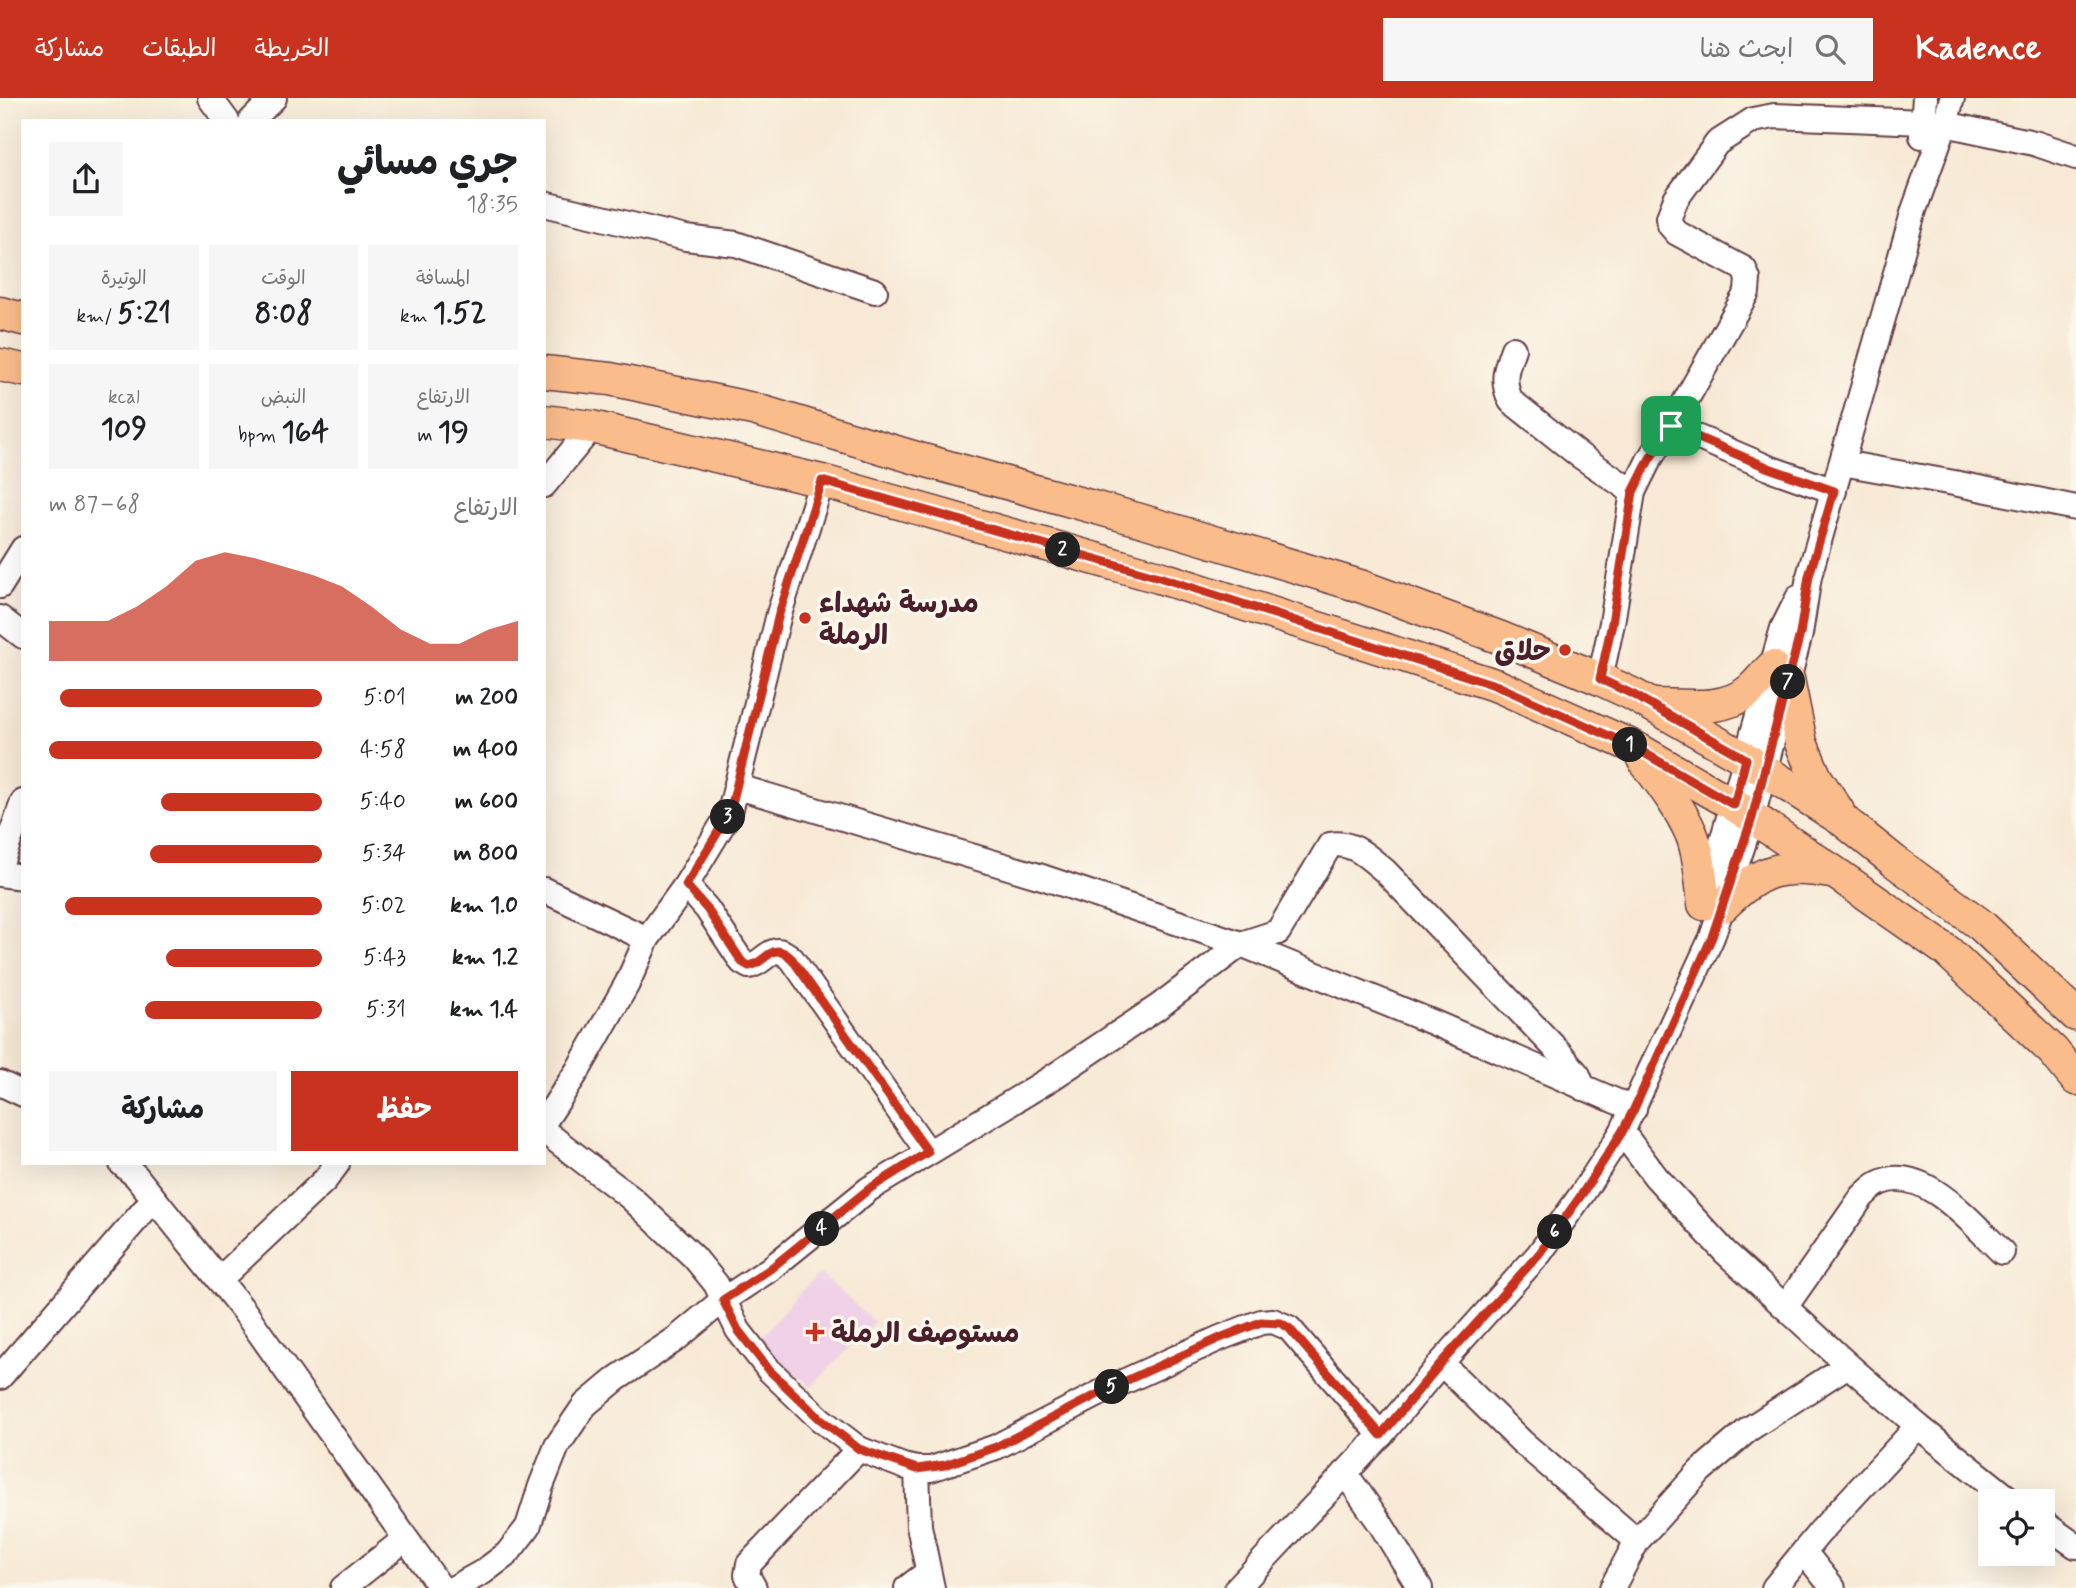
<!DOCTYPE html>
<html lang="ar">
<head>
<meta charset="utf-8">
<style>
	:root { --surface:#fff; --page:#f6f6f6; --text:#202124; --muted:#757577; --accent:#c8321e }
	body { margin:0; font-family:Mynerve,"Playpen Sans Arabic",sans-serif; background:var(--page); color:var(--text); direction:rtl; height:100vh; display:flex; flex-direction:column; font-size:26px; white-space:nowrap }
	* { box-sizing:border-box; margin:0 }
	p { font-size:23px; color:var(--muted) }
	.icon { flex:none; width:38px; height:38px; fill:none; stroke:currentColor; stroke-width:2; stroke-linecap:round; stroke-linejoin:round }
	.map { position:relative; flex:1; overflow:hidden; direction:ltr }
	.details { position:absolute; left:21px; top:21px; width:525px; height:1046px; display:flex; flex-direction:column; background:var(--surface); border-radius:0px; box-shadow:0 7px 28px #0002; direction:rtl }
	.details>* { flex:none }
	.buttons { position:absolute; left:1978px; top:1391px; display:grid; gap:14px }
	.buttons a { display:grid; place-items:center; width:77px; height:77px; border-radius:0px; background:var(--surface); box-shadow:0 7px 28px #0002; font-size:35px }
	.pin { position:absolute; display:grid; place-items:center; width:60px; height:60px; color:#fff; margin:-30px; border-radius:14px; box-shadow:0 4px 10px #0006 }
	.km { position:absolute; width:35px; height:35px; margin:-18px; border-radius:50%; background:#222; color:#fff; font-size:19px; line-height:35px; text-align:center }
	.round { display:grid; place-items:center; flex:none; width:74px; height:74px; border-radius:0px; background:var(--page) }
	.headline { display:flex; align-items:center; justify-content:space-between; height:119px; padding:0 28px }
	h1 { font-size:38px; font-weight:700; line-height:52px }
	.metrics { display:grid; grid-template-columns:repeat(3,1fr); gap:10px; height:119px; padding:7px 28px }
	.metrics div { display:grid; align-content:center; border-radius:0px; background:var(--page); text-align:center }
	.metrics b { font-size:30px; font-weight:700 }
	.metrics small { font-size:19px; font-weight:400 }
	.metrics p { font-size:19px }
	.chart { height:196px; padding:14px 28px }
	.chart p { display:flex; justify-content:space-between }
	.chart svg { width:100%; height:126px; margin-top:7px; fill:var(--accent); opacity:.7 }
	.cta { display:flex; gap:14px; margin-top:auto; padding:14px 28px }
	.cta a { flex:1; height:80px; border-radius:0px; background:var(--accent); color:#fff; font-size:28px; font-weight:700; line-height:80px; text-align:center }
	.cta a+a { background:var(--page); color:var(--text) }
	ul { padding:0 28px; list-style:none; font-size:23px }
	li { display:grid; grid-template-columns:112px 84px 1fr; align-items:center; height:52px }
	li i { height:18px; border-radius:9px; background:var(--accent) }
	header { display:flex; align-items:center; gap:42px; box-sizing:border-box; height:98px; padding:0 35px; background:var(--accent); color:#fff }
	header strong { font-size:33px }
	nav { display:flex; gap:38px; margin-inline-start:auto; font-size:24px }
	.search { width:490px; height:63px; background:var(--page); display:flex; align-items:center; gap:18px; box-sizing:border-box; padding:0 24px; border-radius:0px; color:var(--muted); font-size:26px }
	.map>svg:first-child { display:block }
	.built { fill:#efd0e6 }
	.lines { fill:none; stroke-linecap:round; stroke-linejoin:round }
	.minor-casing { stroke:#643d44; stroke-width:28 }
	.major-casing { stroke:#643d44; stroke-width:35 }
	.minor { stroke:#fff; stroke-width:24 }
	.major { stroke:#fabc8b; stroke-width:32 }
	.route-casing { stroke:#fff; stroke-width:14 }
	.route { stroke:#c8321e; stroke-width:9 }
	.poi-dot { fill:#c8321e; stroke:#fbf7ec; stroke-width:2.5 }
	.labels { text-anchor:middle; stroke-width:7; stroke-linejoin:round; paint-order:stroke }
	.poi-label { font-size:28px; font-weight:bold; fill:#4a1f2b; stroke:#fbf7ec; text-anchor:start }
</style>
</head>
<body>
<header>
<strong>Kadence</strong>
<div class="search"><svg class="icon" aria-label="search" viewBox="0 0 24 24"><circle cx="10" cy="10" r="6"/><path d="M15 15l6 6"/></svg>ابحث هنا</div>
<nav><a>الخريطة</a><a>الطبقات</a><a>مشاركة</a></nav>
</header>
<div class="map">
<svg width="2076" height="1490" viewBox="0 0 2076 1490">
	<rect width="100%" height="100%" fill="#fbf7ec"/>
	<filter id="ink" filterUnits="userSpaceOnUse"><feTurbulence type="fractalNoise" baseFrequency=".0143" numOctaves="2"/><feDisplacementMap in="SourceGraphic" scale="14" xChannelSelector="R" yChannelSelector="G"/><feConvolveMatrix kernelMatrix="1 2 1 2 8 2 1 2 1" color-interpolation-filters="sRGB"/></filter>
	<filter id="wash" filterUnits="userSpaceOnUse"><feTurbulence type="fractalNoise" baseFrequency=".00686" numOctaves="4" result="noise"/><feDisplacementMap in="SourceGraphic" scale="28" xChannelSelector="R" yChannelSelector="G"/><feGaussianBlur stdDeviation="1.57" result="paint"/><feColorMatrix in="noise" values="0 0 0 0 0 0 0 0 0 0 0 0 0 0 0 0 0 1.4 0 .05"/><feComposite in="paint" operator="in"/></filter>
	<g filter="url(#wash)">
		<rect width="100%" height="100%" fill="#f7e9d5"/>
		<polygon class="built" points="820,1175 874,1224 811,1289 757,1243 798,1196"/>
	</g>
	<g filter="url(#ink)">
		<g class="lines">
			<g class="minor-casing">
				<g id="minor">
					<polyline points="210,0 227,23"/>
					<polyline points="251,23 274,0"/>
					<polyline points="1945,26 2034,45 2076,59"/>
					<polyline points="1922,38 1925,0"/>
					<polyline points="544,106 686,140 736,146 875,193"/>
					<path d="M1513,251C1506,270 1501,283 1511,303L1579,357L1633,394"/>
					<polyline points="1671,328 1769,370 1834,393"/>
					<polyline points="1842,365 1954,385 2076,410"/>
					<polyline points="544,387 592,329"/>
					<polyline points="0,488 23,451"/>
					<polyline points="0,520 23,538"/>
					<polyline points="1600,581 1612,525 1633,394 1649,362 1682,309 1747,194 1748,181 1744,171 1677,135 1670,127 1669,119 1676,101 1717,45 1753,22 1774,18 1924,24"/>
					<polyline points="738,689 1042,779 1241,846 1432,924 1634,1011"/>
					<polyline points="0,768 23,704"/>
					<polyline points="0,776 23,779"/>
					<path d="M686,787L707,811L742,864L749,868C767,865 771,841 792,861L928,1054"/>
					<polyline points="544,792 647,841"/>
					<polyline points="1706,800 1783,530 1798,500"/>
					<polyline points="0,985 23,996"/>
					<polyline points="544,1024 578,972 627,886 647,841 686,787 730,714 779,516 822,383"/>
					<polyline points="544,1033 631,1100 694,1159 716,1186 738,1232 769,1272 820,1321 859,1351 903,1368 917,1371 931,1371 996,1349 1110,1290 1220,1240 1261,1224 1273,1223 1289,1230 1381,1337"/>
					<polyline points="1622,1034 1656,1079 1725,1154 1848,1267 1918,1328 2013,1404"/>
					<polyline points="122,1066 136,1078 244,1213 441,1490"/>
					<polyline points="219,1182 325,1082 337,1066"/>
					<path d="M1786,1208L1862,1099C1867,1094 1873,1088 1879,1085C1923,1064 1974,1128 2002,1154"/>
					<polyline points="1441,1265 1522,1344 1637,1443 1700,1373 1749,1331 1848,1267"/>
					<polyline points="0,1279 154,1101"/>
					<polyline points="917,1371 919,1428 932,1490"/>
					<polyline points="1345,1375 1380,1425 1420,1490"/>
					<polyline points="2042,1424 2076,1448"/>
					<polyline points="1805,1455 1833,1490"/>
					<polyline points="343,1490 405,1441"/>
					<path d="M454,1490L483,1474L507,1456L528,1429L541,1388L557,1348L585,1307L616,1281L676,1241L723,1202L770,1171L869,1091L1050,981L1158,909L1241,846L1278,834L1330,747C1352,742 1369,760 1385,773L1560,955L1578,977L1583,990"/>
					<polyline points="754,1490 747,1477 749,1466 859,1351"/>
					<polyline points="907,1490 928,1474"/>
					<polyline points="1237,1490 1381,1337 1441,1265 1539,1156 1582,1096 1622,1034 1712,839 1752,720 1800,536 1809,478 1914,112 1945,26 1952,0"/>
					<polyline points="1612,1490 1637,1443"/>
					<polyline points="1774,1490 1819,1435 1918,1328"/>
				</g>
			</g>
			<g class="major-casing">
				<g id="major">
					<polyline points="0,215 23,221"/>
					<polyline points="0,267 23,272"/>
					<polyline points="544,274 610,281 753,311 923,362 1140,422 1360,488 1501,540 1600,581 1632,596 1746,661 1844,723 1894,763 1981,827 2076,917"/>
					<polyline points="544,323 592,329 822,383 1159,479 1498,588 1634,649 1734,707 1834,774 1947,853 2053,953 2076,981"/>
					<polyline points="1788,581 1801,645 1816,680 1838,713"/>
					<path d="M1654,607C1685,607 1723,614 1749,593C1757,586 1765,576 1772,569"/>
					<path d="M1643,661C1661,685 1679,708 1691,735C1700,757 1701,782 1704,806"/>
					<path d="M1723,808C1759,772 1780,765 1831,774"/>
				</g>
			</g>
			<use href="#minor" class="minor"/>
			<use href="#major" class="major"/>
		</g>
	</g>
	<g class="lines" filter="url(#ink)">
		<g class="route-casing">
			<path id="route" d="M1671,328L1769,370L1834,393L1809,478L1800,536L1752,720L1712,839L1634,1011L1622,1034L1582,1096L1539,1156L1441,1265L1381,1337L1289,1230L1281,1225L1261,1224L1220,1240L1110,1290L996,1349L945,1367L917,1371L859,1351L820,1321L769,1272L738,1232L723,1202L770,1171L869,1091L928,1054L792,861C771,841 767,865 749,868L742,864L707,811L686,787L730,714L779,516L822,383L1159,479L1498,588L1634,649L1734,707L1746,661L1632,596L1600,581L1612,525L1633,394L1649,362Z"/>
		</g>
		<use href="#route" class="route"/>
	</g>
	<g class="poi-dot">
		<circle cx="805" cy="520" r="7"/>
		<circle cx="1565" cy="552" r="7"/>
		<path d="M811.5 1223.5h7v7h7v7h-7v7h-7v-7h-7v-7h7z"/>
	</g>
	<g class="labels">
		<g class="poi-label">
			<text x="819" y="514">مدرسة شهداء<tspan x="819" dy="32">الرملة</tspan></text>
			<text x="1551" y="562" text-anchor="end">حلاق</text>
			<text x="831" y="1244">مستوصف الرملة</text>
		</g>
	</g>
</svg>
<div class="buttons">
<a><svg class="icon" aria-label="locate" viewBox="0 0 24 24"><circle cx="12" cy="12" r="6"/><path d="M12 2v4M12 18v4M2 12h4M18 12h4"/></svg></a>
</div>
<div class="pin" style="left:1671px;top:328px;background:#1e9e55"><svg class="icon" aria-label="arrive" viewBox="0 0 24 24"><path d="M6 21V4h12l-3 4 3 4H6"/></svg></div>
<b class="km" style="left:1630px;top:647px">1</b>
<b class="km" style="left:1063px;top:452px">2</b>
<b class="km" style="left:728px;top:719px">3</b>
<b class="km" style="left:822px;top:1131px">4</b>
<b class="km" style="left:1112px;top:1289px">5</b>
<b class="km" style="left:1555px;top:1134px">6</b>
<b class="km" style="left:1788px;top:584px">7</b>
<section class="details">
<div class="headline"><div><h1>جري مسائي</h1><p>18:35</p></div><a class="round"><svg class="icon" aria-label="share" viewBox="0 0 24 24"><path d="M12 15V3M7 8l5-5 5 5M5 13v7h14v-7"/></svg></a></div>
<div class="metrics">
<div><p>المسافة</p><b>1.52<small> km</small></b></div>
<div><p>الوقت</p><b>8:08</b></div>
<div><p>الوتيرة</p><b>5:21<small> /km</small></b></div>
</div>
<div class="metrics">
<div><p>الارتفاع</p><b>19<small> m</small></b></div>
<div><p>النبض</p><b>164<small> bpm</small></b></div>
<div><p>kcal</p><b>109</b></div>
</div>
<div class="chart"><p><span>الارتفاع</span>68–87 m</p>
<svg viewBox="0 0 160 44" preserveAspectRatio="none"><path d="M0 44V30L10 30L20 30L30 25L40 18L50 9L60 6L70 8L80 11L90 14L100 18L110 25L120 33L130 38L140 38L150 33L160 30V44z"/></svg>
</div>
<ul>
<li><b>200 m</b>5:01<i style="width:96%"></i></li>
<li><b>400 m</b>4:58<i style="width:100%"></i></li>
<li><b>600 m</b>5:40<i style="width:59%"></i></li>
<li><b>800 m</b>5:34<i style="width:63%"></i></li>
<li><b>1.0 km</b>5:02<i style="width:94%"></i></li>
<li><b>1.2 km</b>5:43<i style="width:57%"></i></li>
<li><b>1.4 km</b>5:31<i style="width:65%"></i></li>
</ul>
<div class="cta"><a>حفظ</a><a>مشاركة</a></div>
</section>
</div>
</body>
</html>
